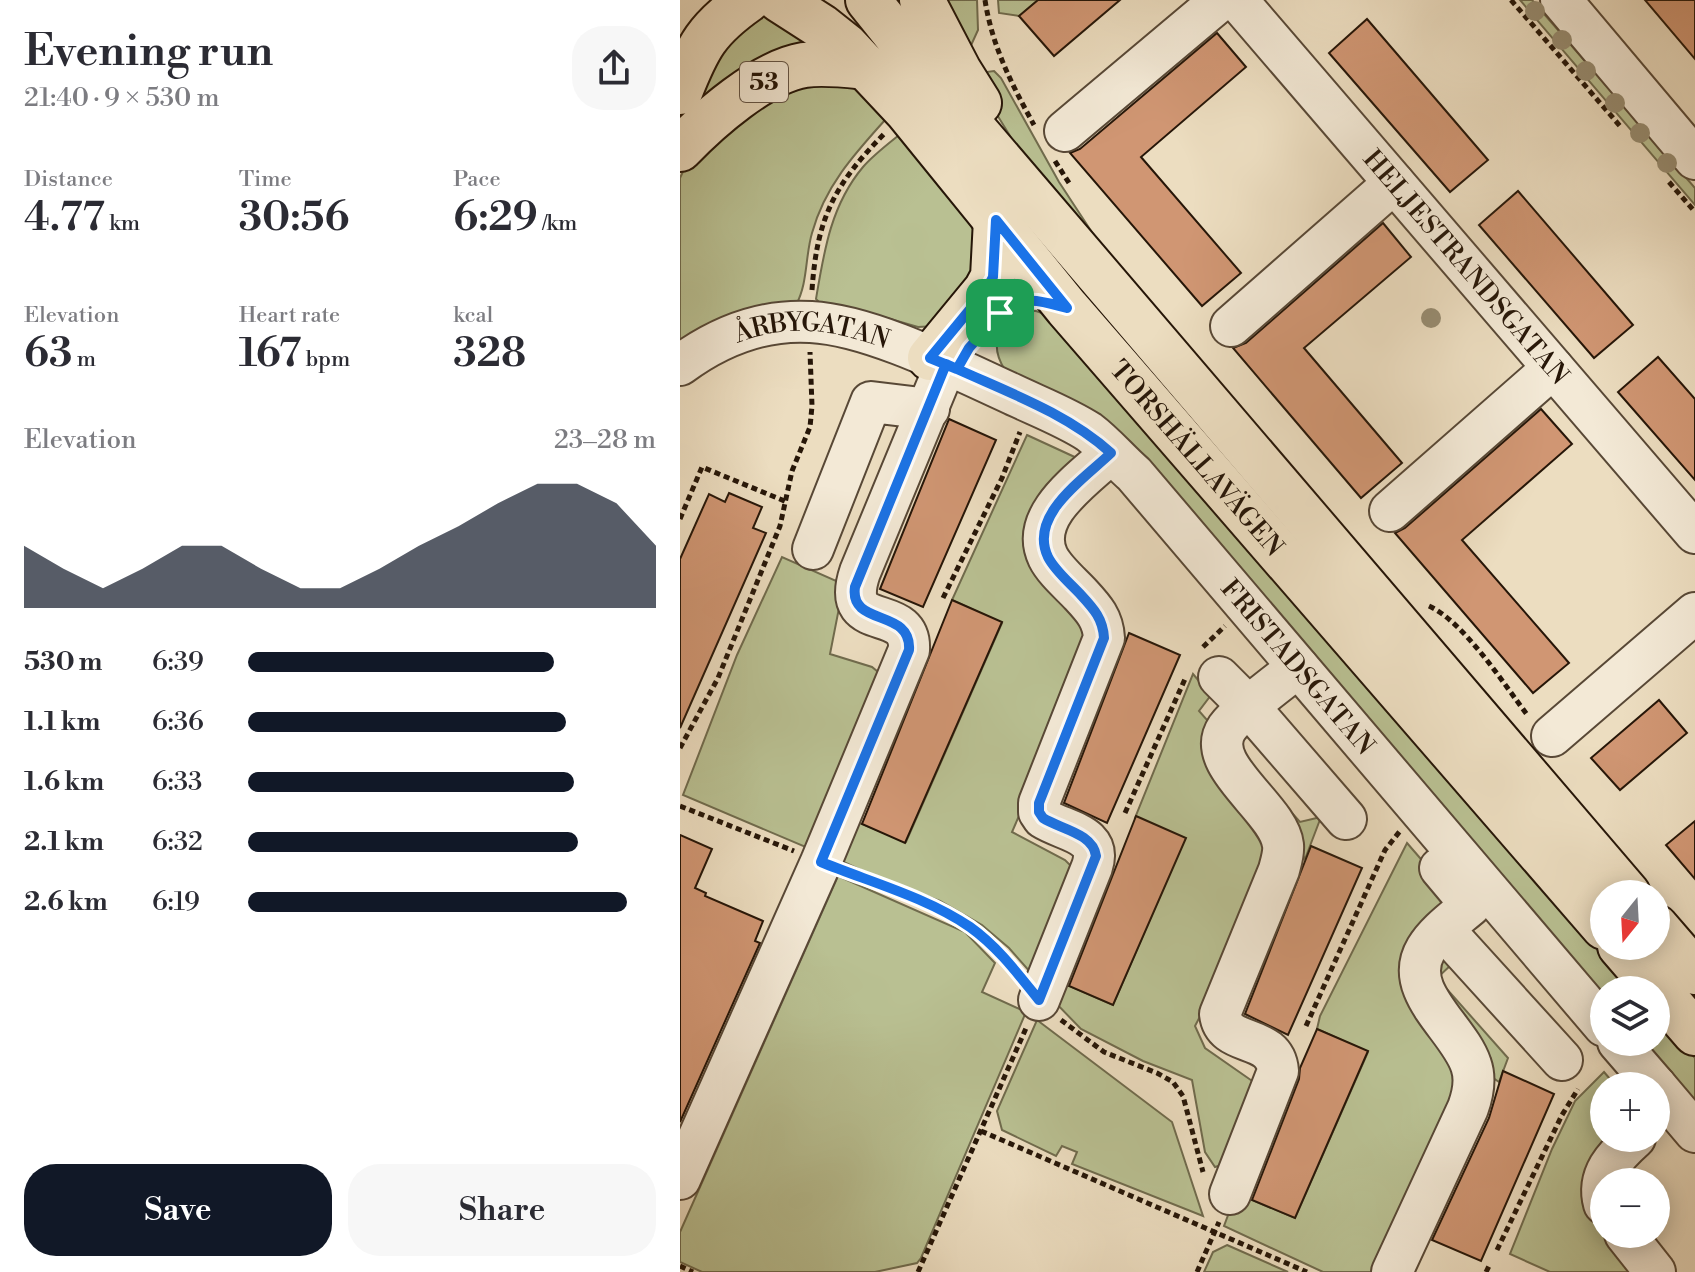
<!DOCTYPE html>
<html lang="en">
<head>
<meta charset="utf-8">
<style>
	:root { --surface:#fff; --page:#f7f7f7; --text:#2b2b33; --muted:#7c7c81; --accent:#111827 }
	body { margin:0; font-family:"Libre Bodoni",serif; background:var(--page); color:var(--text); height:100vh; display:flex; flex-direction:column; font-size:30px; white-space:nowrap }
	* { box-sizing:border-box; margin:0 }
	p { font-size:26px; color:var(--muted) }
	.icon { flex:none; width:44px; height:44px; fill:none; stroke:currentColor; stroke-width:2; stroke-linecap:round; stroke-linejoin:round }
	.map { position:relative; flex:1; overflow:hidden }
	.details { display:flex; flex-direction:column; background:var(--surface); width:680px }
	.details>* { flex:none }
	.needle { width:52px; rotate:198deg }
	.buttons { position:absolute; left:910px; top:880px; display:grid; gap:16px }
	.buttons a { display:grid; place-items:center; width:80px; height:80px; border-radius:50%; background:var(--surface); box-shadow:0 4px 20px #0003; font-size:40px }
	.pin { position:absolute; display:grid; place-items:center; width:68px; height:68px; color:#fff; margin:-34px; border-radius:16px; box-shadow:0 4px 12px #0006 }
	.round { display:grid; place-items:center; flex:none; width:84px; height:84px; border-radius:32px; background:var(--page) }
	.head { display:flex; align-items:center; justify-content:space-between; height:136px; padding:0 24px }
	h1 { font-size:44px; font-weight:600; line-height:60px }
	.figures { display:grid; grid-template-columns:repeat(3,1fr); gap:12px; height:136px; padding:8px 24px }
	.figures div { display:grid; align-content:center }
	.figures b { font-size:40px; font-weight:600 }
	.figures small { font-size:22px; font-weight:400 }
	.figures p { font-size:22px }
	.chart { height:224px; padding:16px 24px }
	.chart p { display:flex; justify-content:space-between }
	.chart svg { width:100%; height:144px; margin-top:8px; fill:var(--accent); opacity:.7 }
	.primary-button { display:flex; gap:16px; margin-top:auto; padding:16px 24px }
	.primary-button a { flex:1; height:92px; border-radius:32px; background:var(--accent); color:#fff; font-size:32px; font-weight:600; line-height:92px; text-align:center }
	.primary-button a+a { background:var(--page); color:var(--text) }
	ul { padding:0 24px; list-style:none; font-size:26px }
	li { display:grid; grid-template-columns:128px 96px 1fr; align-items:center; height:60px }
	li i { height:20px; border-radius:10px; background:var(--accent) }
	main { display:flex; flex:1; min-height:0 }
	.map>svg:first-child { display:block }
	.green { fill:#b9c092; stroke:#706b4d; stroke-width:2 }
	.building { fill:#d09673; stroke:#261608; stroke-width:2 }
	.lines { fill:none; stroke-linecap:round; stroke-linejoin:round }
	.minor-casing { stroke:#584836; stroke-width:44 }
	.major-casing { stroke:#261608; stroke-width:48 }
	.path { stroke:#261608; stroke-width:5; stroke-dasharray:6 4; stroke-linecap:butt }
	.minor { stroke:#f3e9d6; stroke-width:40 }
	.major { stroke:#ecddc0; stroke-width:44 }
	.tree { fill:#978c71 }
	.route-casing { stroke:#fff; stroke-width:16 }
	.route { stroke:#1a73e8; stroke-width:10 }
	.labels { text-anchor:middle; stroke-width:7; stroke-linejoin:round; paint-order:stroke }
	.shield { fill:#f3e9d6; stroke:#645546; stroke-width:2 }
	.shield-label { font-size:24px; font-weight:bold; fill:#261608 }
	.street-label { font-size:26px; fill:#261608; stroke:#f3e9d6 }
</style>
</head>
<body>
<main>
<section class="details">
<div class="head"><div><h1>Evening run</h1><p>21:40 · 9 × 530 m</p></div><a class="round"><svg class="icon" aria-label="share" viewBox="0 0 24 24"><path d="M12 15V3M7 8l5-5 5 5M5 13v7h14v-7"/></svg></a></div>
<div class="figures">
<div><p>Distance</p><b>4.77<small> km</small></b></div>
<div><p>Time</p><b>30:56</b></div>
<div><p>Pace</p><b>6:29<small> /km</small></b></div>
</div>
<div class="figures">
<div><p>Elevation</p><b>63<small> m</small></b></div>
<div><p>Heart rate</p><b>167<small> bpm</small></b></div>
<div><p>kcal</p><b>328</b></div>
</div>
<div class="chart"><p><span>Elevation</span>23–28 m</p>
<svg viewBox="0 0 160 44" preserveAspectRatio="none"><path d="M0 44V25L10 32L20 38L30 32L40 25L50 25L60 32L70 38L80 38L90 32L100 25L110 19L120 12L130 6L140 6L150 12L160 25V44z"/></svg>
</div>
<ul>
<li><b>530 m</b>6:39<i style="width:75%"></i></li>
<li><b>1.1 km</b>6:36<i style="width:78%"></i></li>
<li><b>1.6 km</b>6:33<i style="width:80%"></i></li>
<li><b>2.1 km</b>6:32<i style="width:81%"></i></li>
<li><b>2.6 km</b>6:19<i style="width:93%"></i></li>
</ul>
<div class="primary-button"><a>Save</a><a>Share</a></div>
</section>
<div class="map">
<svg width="1015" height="1272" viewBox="0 0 1015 1272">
	<rect width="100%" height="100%" fill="#ecddc0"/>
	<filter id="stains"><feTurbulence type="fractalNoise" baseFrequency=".0025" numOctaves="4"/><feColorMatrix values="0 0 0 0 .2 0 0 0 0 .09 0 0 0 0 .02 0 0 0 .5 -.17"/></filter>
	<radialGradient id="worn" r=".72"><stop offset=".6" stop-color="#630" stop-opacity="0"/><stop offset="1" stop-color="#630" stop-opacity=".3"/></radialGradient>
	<g class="green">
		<polygon points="252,0 297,0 298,30 288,52"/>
		<polygon points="318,0 358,0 339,16 319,13"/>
		<polygon points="840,0 852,0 1015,188 1015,205"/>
		<polygon points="79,17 92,17 139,41 9,127 27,64"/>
		<polygon points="314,71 321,78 379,182 419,243 379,202 335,144 311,105 306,72"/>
		<path d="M167,80L214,110C180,148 146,182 132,233C125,257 128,283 116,305L81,309L43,318L0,341V178L6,165L90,90Z"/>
		<path d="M230,126L296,234L297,285L257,326L238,327L193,314L142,305L136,299C144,251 151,205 183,167C196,152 215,139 230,126Z"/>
		<path d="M344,311H356L368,315L957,990H924V999L781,830L325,370C309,345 317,322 344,311Z"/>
		<polygon points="236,419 159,608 150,654 192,667 203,676 135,851 3,795 57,655 102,557 156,581 222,424"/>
		<polygon points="347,435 399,459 361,508 409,626 406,661 332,832 385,860 400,875 359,982 329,948 302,925 260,901 202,880 153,857 175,821 226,842 322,623 272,600"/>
		<polygon points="513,674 531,695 519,711 535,729 589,832 556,947 515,1026 525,1048 578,1085 548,1163 535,1167 525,1152 512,1080 463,1061 401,1029 370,997 383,983 433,1005 505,838 455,818"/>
		<polygon points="558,744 564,759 620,822 641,817 625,859 604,822 559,765"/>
		<polygon points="727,843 779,903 738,941 784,1073 703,1272 643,1272 544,1226 559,1186 565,1197 615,1218 688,1052 637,1029 640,1016"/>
		<polygon points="158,876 285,932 315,963 302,992 346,1012 241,1258 237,1263 195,1272 22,1272 0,1262 0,1232"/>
		<path d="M755,956L764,957L772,964L757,978L828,1058L819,1082C799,1069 805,1065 794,1048C777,1024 737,988 755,956Z"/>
		<polygon points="976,1012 1015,1058 1015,1105 961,1042 976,1042"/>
		<polygon points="357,1020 492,1122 523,1216 392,1164 397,1152 382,1146 376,1156 322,1130 317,1111"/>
		<polygon points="924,1072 936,1086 924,1086 924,1138 940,1138 909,1196 924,1225 924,1234 929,1234 959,1272 870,1272 830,1254 872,1149 895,1101"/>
		<polygon points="547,1245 608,1272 524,1272 533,1252"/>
	</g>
	<g class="building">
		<polygon points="358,0 440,0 374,56 339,16"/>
		<polygon points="965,0 1015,0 1015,59"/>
		<polygon points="687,19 808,160 770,192 649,53"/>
		<polygon points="537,33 566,67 461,157 561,273 522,306 390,153 400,149"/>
		<polygon points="838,191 953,325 914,358 799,225"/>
		<polygon points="703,223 731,257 624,348 722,463 681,498 553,348 566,343"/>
		<polygon points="978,357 1015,399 1015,480 938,392"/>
		<polygon points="861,409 892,444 782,540 889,663 853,693 715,533 725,528"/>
		<polygon points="269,419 316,440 243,607 200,589"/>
		<polygon points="49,493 82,507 73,528 86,533 0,728 0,559 29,494 45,502"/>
		<polygon points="272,600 322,622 225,843 182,824"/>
		<polygon points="449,633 500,655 427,823 384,803"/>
		<polygon points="979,700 1007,733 940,790 911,758"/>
		<polygon points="456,816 506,838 433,1005 389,986"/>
		<polygon points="1015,821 1015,879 986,845"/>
		<polygon points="0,835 32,849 15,888 26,893 25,896 83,921 75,941 80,943 0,1122"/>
		<polygon points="631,846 682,868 608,1035 565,1014"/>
		<polygon points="637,1029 688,1051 615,1218 572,1200 619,1079 620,1068"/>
		<polygon points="823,1071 874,1094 801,1261 752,1240 809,1118"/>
	</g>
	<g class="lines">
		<g class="minor-casing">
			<g id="minor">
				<path id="s1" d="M557,0L1015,533"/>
				<polyline points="881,0 1015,159"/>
				<polyline points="385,131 541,0"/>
				<polyline points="551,326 714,183"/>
				<path id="s2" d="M0,365C38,337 83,319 131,322C191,325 277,369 332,394C357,406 386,417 409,432C425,444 439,461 454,474L924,1026"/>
				<polyline points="710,511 873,368"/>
				<polyline points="133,549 191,402 249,409"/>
				<polyline points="539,677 570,708 666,819"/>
				<polyline points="872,736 1015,613"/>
				<polyline points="764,930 882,1060"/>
				<path d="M359,1000L412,867C423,833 385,832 363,818L359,812V803L424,638C423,619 414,609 401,595C391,584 375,571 368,557C348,515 404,479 431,453"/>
				<polyline points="938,1042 976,1086"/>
				<polyline points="976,1086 1015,1132"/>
				<path d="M0,1179L141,862L229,650C232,600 158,637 180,572L266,364"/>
				<path d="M550,1194L598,1071C595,1032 544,1049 540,1014L599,870C601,862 604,853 603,845C599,808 522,765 547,728C558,712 601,681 618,667"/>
				<path d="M924,1204C916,1175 935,1156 955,1138"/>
				<polyline points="945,1234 975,1272"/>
				<path d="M712,1272L788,1108C793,1094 796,1079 791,1065C779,1028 721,991 746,949C756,932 776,918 791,905L760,868"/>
			</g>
		</g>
		<g class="major-casing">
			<g id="major">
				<path id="s3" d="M100,0L142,27L166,46L227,111L387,308L924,927"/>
				<polyline points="188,0 256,85 948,894"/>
				<polyline points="242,0 279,71 299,103"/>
				<path d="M0,92C18,46 27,29 68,0"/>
				<path d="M0,149C29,119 82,72 124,65C144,62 167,65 187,67"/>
				<polyline points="250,358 306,290 313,277 316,220"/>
				<polyline points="976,927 1015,972"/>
				<polyline points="940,946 1015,1033"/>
			</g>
		</g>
		<g class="path">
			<path d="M305,0C312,46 332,85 354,125"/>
			<polyline points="831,0 940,126"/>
			<polyline points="375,161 389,183"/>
			<polyline points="989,182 1015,212"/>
			<path d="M132,290C137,218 154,185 204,134"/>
			<polyline points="0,519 22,467 107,502"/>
			<polyline points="263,598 322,478 340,432"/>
			<path d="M749,606C784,622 824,684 848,716"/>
			<polyline points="523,647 545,626"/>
			<polyline points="0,748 38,678 100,526 112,471 130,427 132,406 130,352"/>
			<polyline points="0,806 114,851"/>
			<polyline points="445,813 505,679"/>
			<path d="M168,873C232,899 290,915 336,971"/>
			<polyline points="381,1020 424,1052 477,1073 493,1082 503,1096 523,1172"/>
			<polyline points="626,1026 705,850 720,831"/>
			<polyline points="301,1131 627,1272"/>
			<polyline points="817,1250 882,1115 898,1089"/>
			<polyline points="0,1266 13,1272"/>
			<polyline points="238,1272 347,1026"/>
			<polyline points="517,1272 539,1222"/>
			<polyline points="806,1272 810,1264"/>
		</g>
		<use href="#minor" class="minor"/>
		<use href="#major" class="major"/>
	</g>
	<g class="tree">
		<circle cx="855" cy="11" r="10"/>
		<circle cx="882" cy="40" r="10"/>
		<circle cx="906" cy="71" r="10"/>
		<circle cx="935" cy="103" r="10"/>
		<circle cx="960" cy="133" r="10"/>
		<circle cx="987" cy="163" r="10"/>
		<circle cx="751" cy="318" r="10"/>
	</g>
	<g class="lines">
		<g class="route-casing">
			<path id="route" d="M320,313L289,348L277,369L266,364L175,587C169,627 232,608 229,650L141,862C190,882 246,897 290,927C318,947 338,974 359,1000L416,856C413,833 380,829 363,818L359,812V803L424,638C423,619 414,609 401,595C391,584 375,571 368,557C348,515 404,479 431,453C388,414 330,393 277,369L250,358L306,290L313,277L316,220L387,308C357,300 347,295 320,313"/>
		</g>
		<use href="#route" class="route"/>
	</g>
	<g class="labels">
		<rect class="shield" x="60" y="62" width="48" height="40" rx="6"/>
		<g class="shield-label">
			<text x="84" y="90">53</text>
		</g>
		<g class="street-label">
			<text dy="9" stroke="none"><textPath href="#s1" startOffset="352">HELJESTRANDSGATAN</textPath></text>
			<text dy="9" stroke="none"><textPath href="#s2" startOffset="142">ÅRBYGATAN</textPath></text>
			<text dy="9" stroke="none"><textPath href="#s3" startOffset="622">TORSHÄLLAVÄGEN</textPath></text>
			<text dy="9" stroke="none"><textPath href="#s2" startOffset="756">FRISTADSGATAN</textPath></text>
		</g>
	</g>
	<rect width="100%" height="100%" filter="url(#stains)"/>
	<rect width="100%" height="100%" fill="url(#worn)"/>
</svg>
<div class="buttons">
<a><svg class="needle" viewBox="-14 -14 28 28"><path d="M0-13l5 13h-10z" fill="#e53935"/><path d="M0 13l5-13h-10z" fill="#7c7c81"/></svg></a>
<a><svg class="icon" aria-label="layers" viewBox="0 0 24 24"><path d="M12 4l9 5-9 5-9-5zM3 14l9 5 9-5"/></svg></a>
<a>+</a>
<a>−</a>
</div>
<div class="pin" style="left:320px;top:313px;background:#1e9e55"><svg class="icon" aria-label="arrive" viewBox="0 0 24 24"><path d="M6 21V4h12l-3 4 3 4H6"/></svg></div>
</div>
</main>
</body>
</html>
